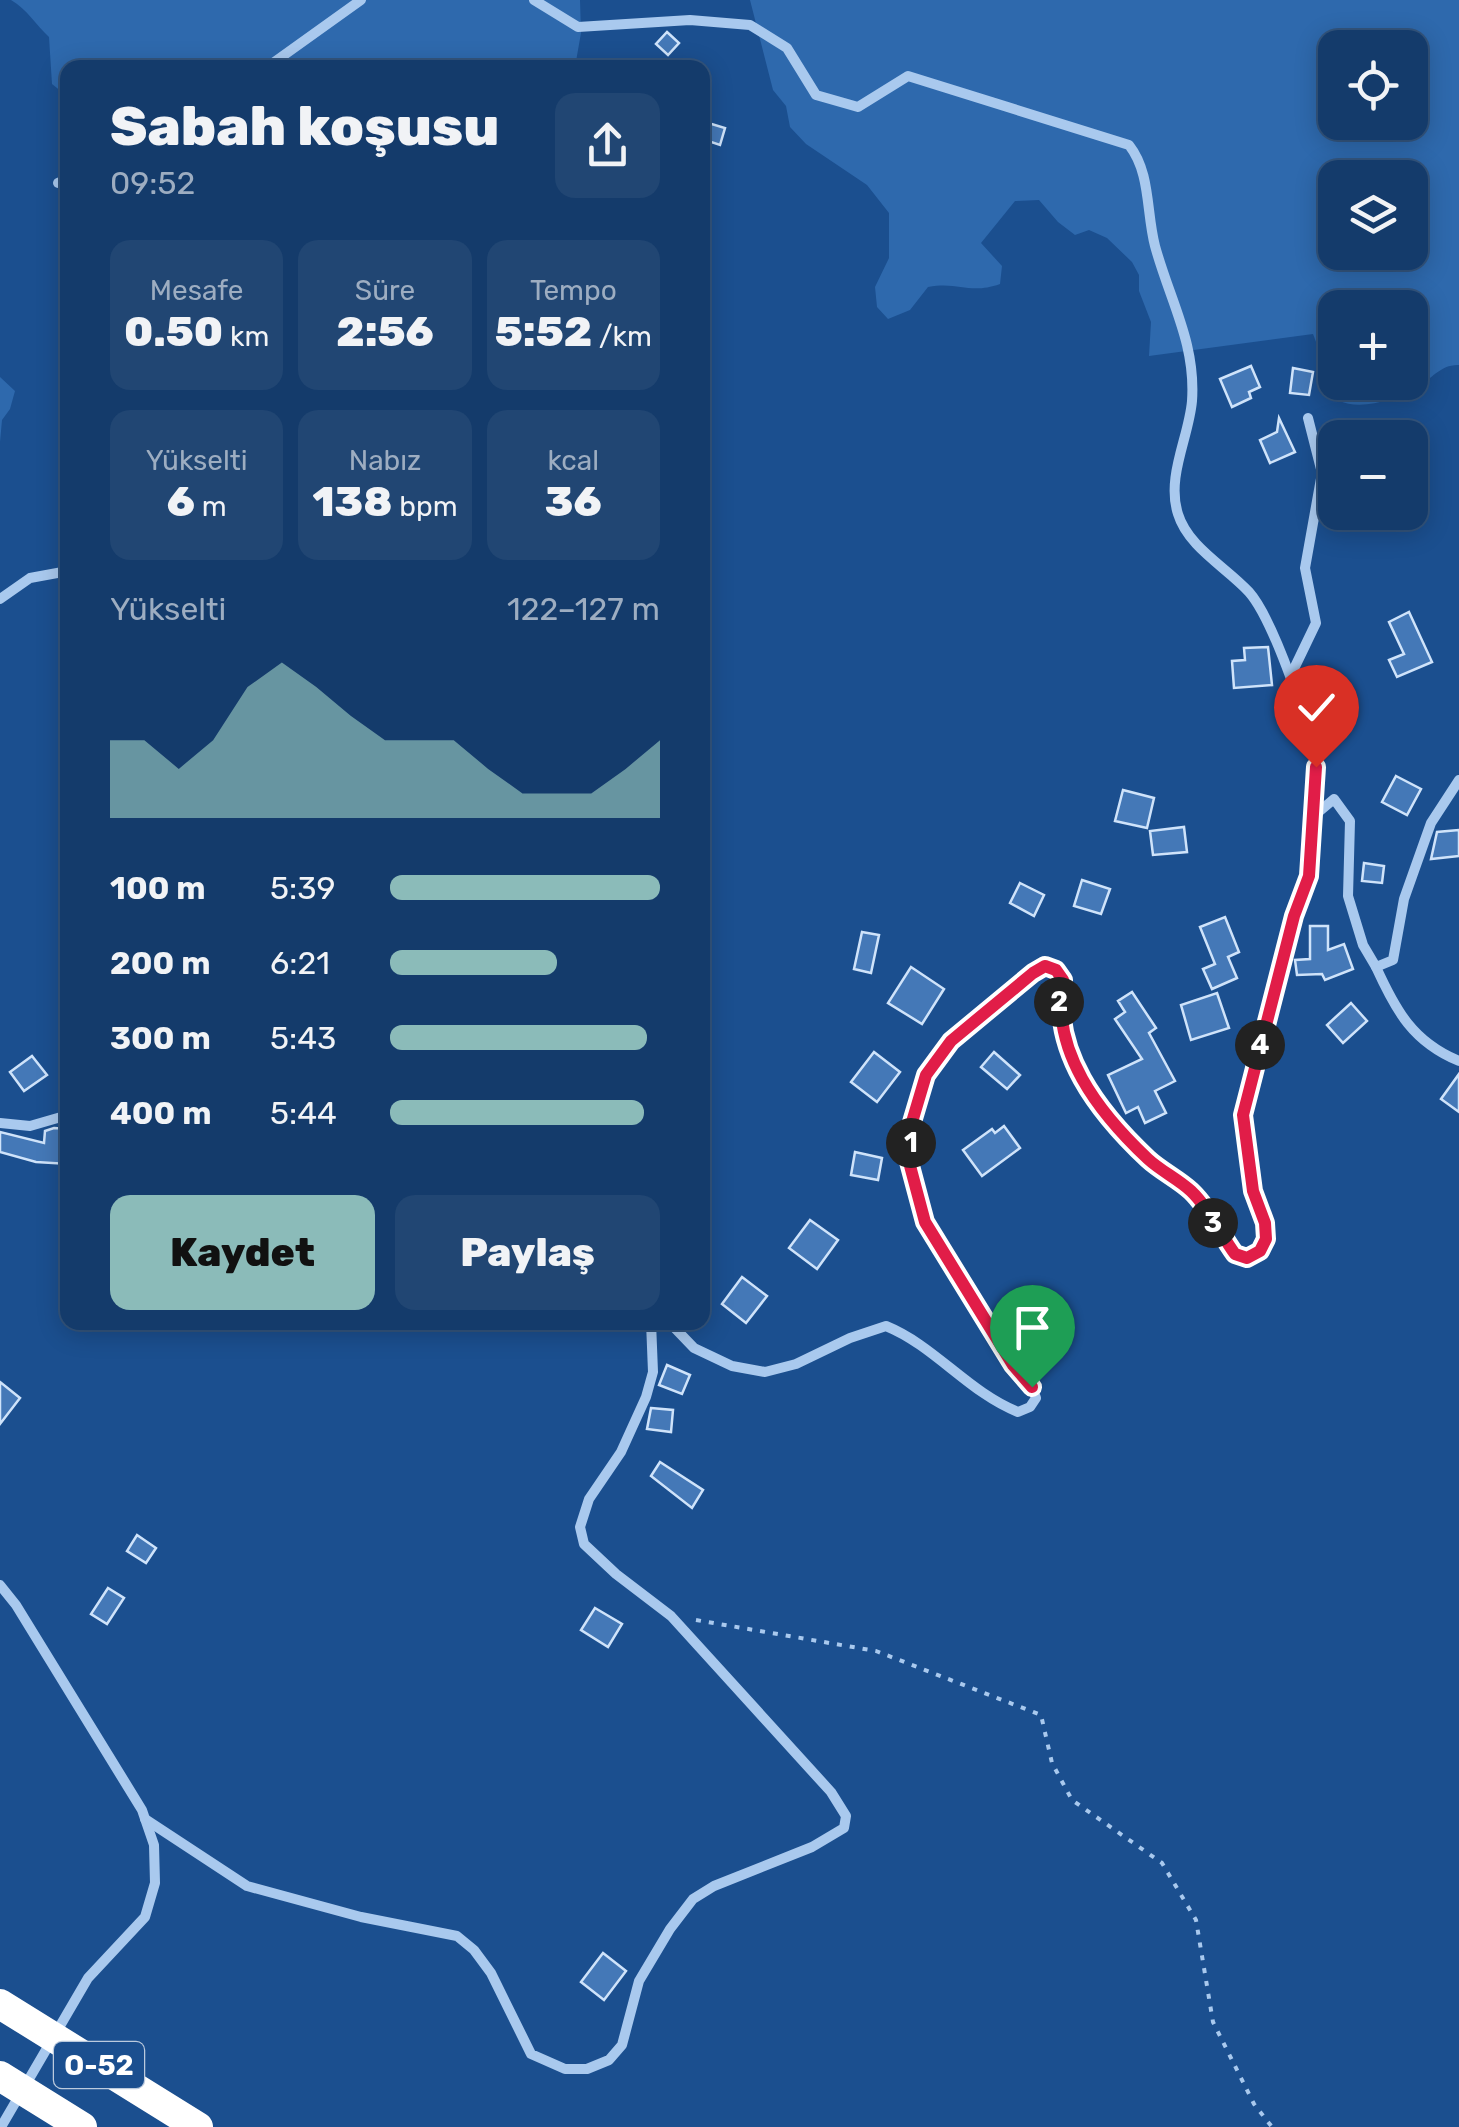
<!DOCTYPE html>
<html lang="tr">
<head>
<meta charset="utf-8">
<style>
	:root { --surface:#143b6b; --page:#214673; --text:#f1f3f6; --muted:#9dadc1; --line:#33557e; --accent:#8bbbb9 }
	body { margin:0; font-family:Rubik,sans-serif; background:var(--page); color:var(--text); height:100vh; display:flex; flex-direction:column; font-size:38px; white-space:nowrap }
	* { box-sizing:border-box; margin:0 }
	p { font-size:32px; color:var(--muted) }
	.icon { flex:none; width:55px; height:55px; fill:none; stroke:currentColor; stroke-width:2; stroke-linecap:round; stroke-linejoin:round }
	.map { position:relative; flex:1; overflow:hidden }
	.sheet { position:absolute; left:60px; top:60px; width:650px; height:1270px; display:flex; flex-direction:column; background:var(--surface); border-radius:20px; box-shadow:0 5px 25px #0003,0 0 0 2px var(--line) }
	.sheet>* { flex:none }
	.buttons { position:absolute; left:1318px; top:30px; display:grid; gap:20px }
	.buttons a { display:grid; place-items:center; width:110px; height:110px; border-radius:20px; background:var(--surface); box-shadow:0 5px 25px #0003,0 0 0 2px var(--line); font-size:50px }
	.pin { position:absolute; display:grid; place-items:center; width:85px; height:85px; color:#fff; margin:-102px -42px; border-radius:50% 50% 50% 0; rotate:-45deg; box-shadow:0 0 10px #0007 }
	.pin .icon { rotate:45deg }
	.km { position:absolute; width:50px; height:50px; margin:-25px; border-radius:50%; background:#222; color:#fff; font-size:28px; line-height:50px; text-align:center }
	.round { display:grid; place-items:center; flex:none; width:105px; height:105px; border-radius:20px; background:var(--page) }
	.head { display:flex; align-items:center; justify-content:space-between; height:170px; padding:0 50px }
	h1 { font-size:55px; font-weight:800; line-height:75px }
	.metrics { display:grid; grid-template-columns:repeat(3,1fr); gap:15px; height:170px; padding:10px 50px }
	.metrics div { display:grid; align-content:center; border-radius:20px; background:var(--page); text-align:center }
	.metrics b { font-size:42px; font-weight:800 }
	.metrics small { font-size:28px; font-weight:400 }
	.metrics p { font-size:28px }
	.chart { height:280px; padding:20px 50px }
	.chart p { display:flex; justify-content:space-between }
	.chart svg { width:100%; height:180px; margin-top:10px; fill:var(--accent); opacity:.7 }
	.primary-button { display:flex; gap:20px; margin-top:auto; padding:20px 50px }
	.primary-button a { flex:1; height:115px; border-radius:20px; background:var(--accent); color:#111; font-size:40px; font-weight:800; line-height:115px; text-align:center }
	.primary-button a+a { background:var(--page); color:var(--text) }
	ul { padding:0 50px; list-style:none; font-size:32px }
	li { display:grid; grid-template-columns:160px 120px 1fr; align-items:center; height:75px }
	li i { height:25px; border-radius:12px; background:var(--accent) }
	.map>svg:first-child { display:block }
	.green { fill:#2e69ad; fill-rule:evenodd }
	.building { fill:#4478b7; stroke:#cfe3fa; stroke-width:2.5 }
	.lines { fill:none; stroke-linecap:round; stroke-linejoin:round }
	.path { stroke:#a9c9ee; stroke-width:4; stroke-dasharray:5 8; stroke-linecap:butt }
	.street { stroke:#a9c9ee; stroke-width:10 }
	.highway { stroke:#fff; stroke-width:30 }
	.route-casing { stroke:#fff; stroke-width:20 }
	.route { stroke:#e11d48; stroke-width:12 }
	.labels { text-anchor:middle; stroke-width:10; stroke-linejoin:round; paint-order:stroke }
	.shield { fill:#1b4f8f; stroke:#bbcadd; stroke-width:2.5 }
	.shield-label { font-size:28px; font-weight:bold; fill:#fff }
</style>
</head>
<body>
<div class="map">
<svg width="1459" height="2127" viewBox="0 0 1459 2127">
	<rect width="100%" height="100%" fill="#1b4f8f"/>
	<g class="green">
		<path d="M11,0H580L581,33L575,67L117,68L114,62L93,67L68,68L67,96L52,84L49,37C36,25 27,9 11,0Z"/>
		<path d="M750,0H1459V365C1441,364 1432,379 1417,387C1395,399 1361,412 1338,400L1313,334L1149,356L1151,322L1139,291V275L1132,262L1107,238L1089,230L1075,235L1058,222L1039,200L1015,201L981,243L1002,266L1000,284C969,295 959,281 928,287L910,310L888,319L877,307L875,287L889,258V213L867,185L806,144L790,127L786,106L773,90ZM1335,48H1410V122H1335ZM1335,178H1410V252H1335ZM1335,308H1410V382H1335Z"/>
		<polygon points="0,377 15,391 10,409 2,420 0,442"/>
	</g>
	<g class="building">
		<polygon points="667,32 679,43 668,55 656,44"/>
		<polygon points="705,122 725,128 720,145 702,139"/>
		<polygon points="1251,366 1260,387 1249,392 1251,398 1232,407 1220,379"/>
		<polygon points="1293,368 1313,372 1309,395 1290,393"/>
		<polygon points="1279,418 1295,452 1270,463 1260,440 1277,432"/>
		<polygon points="1409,612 1432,662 1397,677 1389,660 1404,654 1389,622"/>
		<polygon points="1268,647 1272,685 1234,688 1232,661 1245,660 1244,648"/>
		<polygon points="1396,776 1421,789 1407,815 1382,802"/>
		<polygon points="1123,790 1154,798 1147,828 1115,821"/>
		<polygon points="1184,827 1187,852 1153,855 1150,831"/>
		<polygon points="1459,830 1459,856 1431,859 1437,832"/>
		<polygon points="1364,863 1384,866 1382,883 1362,881"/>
		<polygon points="1082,880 1110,889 1101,914 1074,906"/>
		<polygon points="1020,883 1044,895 1034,916 1010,903"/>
		<polygon points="1225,917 1239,952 1228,957 1237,978 1212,989 1203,969 1215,964 1200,927"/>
		<polygon points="1310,926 1328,926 1328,950 1344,944 1353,969 1325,980 1322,974 1297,975 1295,960 1310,959"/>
		<polygon points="862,932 879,935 871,973 854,969"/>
		<polygon points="911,967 944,989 922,1024 888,1003"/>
		<polygon points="1132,992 1156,1028 1149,1033 1175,1081 1155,1091 1166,1113 1145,1123 1138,1107 1126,1113 1108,1075 1142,1059 1115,1019 1125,1012 1118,1001"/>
		<polygon points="1217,993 1229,1028 1191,1040 1181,1005"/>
		<polygon points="1351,1003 1367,1021 1343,1043 1327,1025"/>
		<polygon points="874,1052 900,1072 877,1102 851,1082"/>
		<polygon points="994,1052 1020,1075 1007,1089 981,1067"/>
		<polygon points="32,1056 47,1075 24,1091 10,1072"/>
		<polygon points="1459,1074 1459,1112 1441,1099"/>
		<polygon points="1004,1126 1020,1148 982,1176 963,1150 992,1129 995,1133"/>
		<polygon points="54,1128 68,1129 68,1164 36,1162 0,1152 0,1132 44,1143 45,1131"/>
		<polygon points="855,1152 882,1158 878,1180 851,1175"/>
		<polygon points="810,1220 838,1240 817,1269 789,1248"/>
		<polygon points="742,1277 767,1296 746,1323 722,1304"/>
		<polygon points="667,1365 690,1375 682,1394 659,1385"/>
		<polygon points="0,1382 20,1398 0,1424"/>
		<polygon points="651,1408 673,1410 671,1432 647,1429"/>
		<polygon points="660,1462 703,1490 692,1508 651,1476"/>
		<polygon points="137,1535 156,1548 146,1563 127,1551"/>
		<polygon points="108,1588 124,1598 107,1624 91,1614"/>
		<polygon points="595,1608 622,1624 608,1647 581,1630"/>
		<polygon points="603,1953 626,1971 604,2000 581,1982"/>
	</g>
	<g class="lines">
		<polyline class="path" points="696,1620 876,1651 1041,1715 1052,1763 1072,1800 1162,1863 1196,1920 1213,2022 1254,2104 1272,2127"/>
		<g class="street">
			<path d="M534,0L578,27L690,20L750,25L787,48L816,95L858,107L908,76L1129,145C1151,173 1146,212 1155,246C1170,301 1196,343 1192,401C1189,437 1166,477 1178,514C1188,547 1226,567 1249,592C1273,619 1313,733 1316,769C1317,784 1315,800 1315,815"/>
			<polyline points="266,68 361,0"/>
			<polyline points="58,183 68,179"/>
			<polyline points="0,599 30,578 68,571"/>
			<polyline points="1291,675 1316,623 1305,568 1322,473 1308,418"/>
			<path d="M1376,967C1396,1011 1413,1042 1459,1061"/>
			<polyline points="0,1123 30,1126 68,1115"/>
			<path d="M669,1322L694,1348L732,1366L765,1372L796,1364L850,1338L886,1326C935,1346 968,1392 1018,1412L1030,1407L1036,1398L1032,1387L1013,1365L925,1222L909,1162L912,1122L926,1075L951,1041L1033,973L1045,967L1056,970L1063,980C1050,1051 1099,1113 1148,1159C1162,1171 1178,1179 1191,1191C1209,1208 1221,1235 1235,1254L1247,1257L1260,1251L1266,1239L1265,1223L1253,1191L1243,1115L1294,916L1309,876L1315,815L1334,799L1350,821L1348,896L1363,945L1376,967L1393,960L1404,899L1431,823L1459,780"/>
			<polyline points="0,1585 16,1605 142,1810 154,1845 155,1883 145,1917 88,1978 1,2127"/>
			<polyline points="145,1819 247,1886 361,1917 457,1936 474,1950 491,1973 531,2054 565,2069 587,2069 609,2060 622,2045 639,1981 670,1929 693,1899 714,1886 812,1847 844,1828 846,1816 831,1792 671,1616 616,1574 584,1544 580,1527 589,1499 621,1452 646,1397 653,1372 651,1322"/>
		</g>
		<g class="highway">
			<polyline points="0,2004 198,2127"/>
			<polyline points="0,2076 82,2127"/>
		</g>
	</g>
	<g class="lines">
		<g class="route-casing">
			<path id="route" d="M1032,1387L1013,1365L925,1222L909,1162L912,1122L926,1075L951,1041L1033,973L1045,966L1056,970L1063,980C1050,1051 1099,1113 1148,1159C1161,1171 1178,1179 1191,1191C1209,1208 1221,1235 1235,1254L1247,1258L1260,1251L1266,1239L1265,1223L1253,1191L1243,1115L1294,916L1309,876L1316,767"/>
		</g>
		<use href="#route" class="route"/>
	</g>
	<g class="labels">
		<rect class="shield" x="54" y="2042" width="90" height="46" rx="8"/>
		<g class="shield-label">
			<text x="99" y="2075">O-52</text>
		</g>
	</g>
</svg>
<div class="buttons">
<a><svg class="icon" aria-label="locate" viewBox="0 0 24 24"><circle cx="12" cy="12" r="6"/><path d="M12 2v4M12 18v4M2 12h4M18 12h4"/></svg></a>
<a><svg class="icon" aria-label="layers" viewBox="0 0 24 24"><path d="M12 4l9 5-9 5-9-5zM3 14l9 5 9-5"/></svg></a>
<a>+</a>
<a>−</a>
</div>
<div class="pin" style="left:1032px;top:1387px;background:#1e9e55"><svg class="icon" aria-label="arrive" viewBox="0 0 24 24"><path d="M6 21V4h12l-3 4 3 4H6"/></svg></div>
<div class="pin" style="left:1316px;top:767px;background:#d93025"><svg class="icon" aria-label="check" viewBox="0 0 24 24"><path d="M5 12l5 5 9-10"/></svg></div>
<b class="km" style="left:911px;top:1143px">1</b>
<b class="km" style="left:1059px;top:1002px">2</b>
<b class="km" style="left:1213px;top:1223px">3</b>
<b class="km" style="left:1260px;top:1045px">4</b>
<section class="sheet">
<div class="head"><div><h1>Sabah koşusu</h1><p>09:52</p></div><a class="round"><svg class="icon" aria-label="share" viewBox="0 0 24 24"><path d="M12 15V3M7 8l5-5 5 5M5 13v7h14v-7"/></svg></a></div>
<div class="metrics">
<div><p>Mesafe</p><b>0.50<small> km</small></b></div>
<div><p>Süre</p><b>2:56</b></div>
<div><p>Tempo</p><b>5:52<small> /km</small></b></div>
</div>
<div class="metrics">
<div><p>Yükselti</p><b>6<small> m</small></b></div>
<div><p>Nabız</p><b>138<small> bpm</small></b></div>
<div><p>kcal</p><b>36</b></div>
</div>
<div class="chart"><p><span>Yükselti</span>122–127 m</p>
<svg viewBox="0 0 160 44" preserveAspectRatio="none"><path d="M0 44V25L10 25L20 32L30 25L40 12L50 6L60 12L70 19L80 25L90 25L100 25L110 32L120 38L130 38L140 38L150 32L160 25V44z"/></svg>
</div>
<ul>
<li><b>100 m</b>5:39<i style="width:100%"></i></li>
<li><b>200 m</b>6:21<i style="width:62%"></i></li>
<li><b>300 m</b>5:43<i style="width:95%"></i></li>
<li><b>400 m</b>5:44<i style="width:94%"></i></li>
</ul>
<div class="primary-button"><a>Kaydet</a><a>Paylaş</a></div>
</section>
</div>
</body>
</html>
